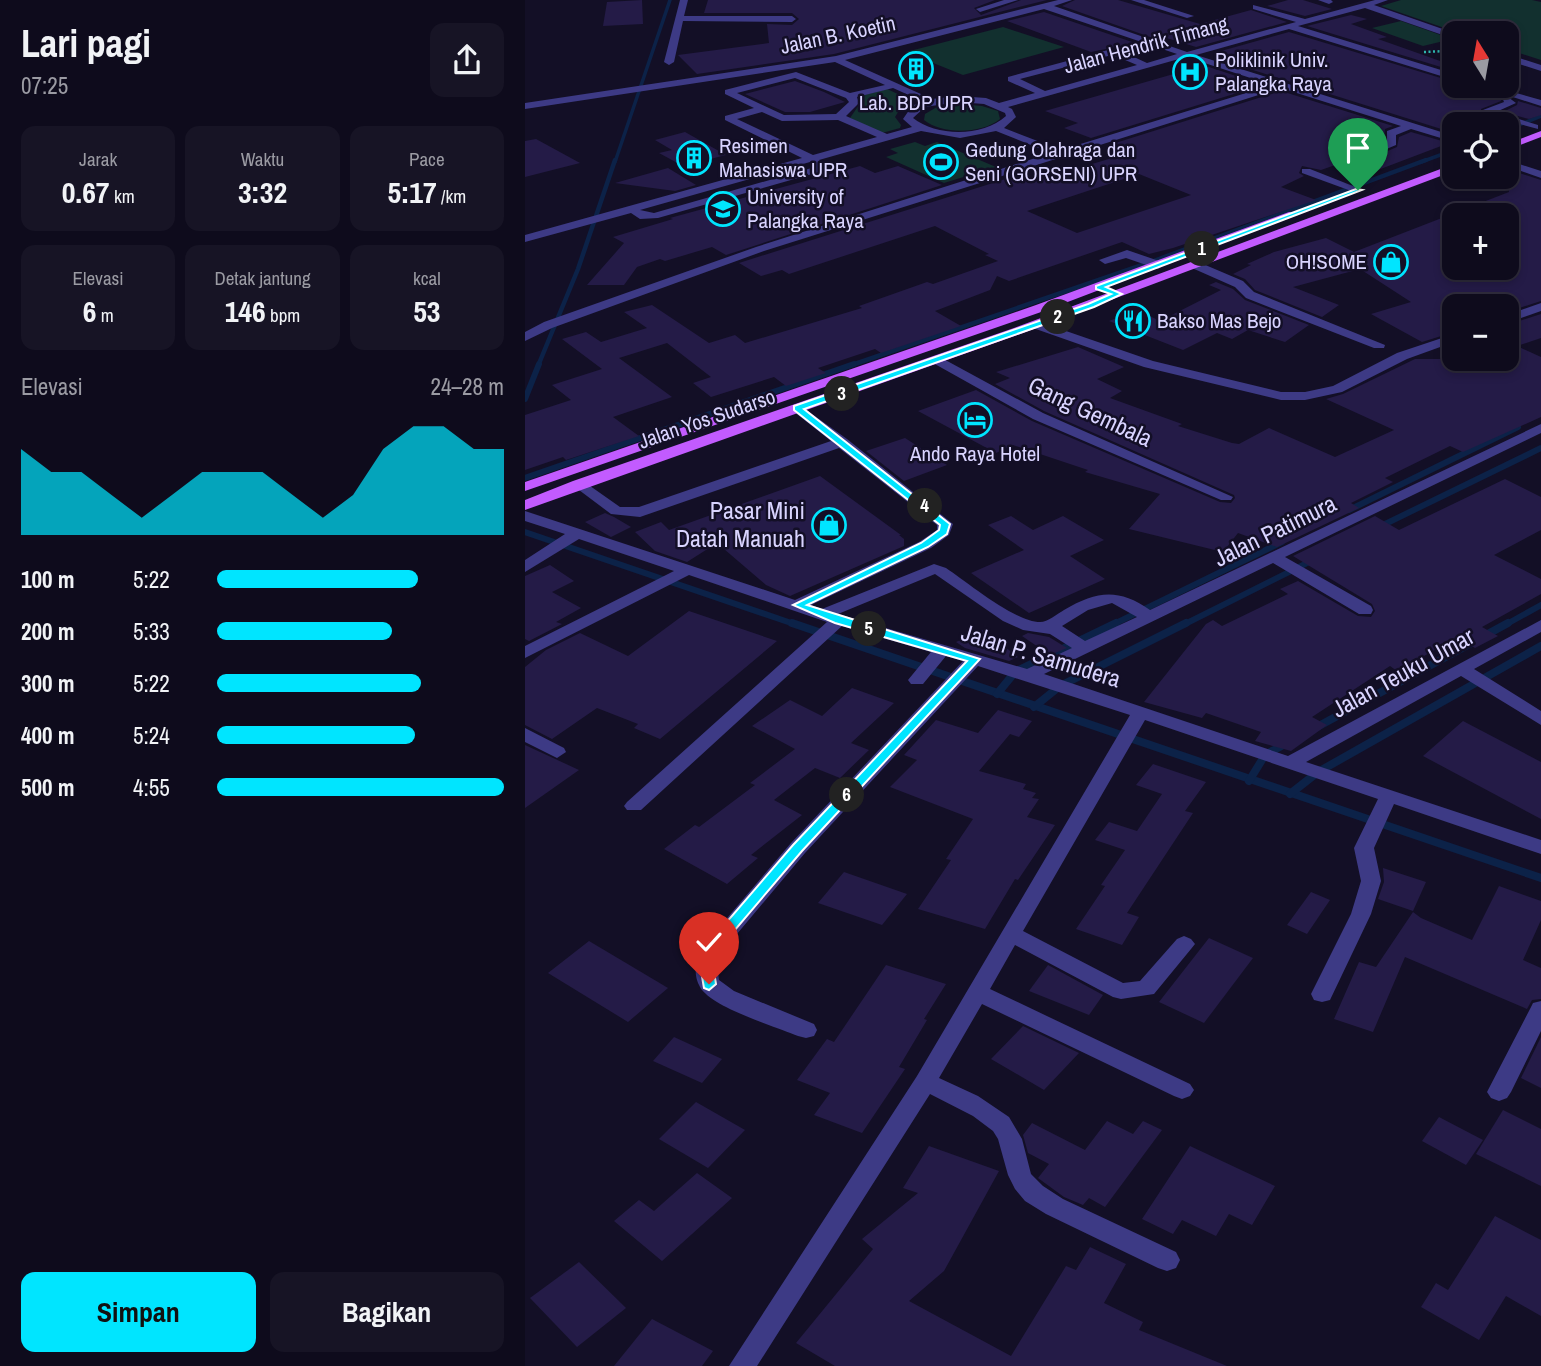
<!DOCTYPE html>
<html lang="id">
<head>
<meta charset="utf-8">
<style>
	:root { --surface:#0e0b1c; --page:#171425; --text:#f1f3f6; --muted:#9b9ba3; --line:#2e2b3b; --accent:#00e5ff }
	body { margin:0; font-family:"Archivo Narrow",sans-serif; background:var(--page); color:var(--text); height:100vh; display:flex; flex-direction:column; font-size:26px; white-space:nowrap }
	* { box-sizing:border-box; margin:0 }
	p { font-size:23px; color:var(--muted) }
	.icon { flex:none; width:38px; height:38px; fill:none; stroke:currentColor; stroke-width:2; stroke-linecap:round; stroke-linejoin:round }
	.map { position:relative; flex:1; overflow:hidden }
	.panel { display:flex; flex-direction:column; background:var(--surface); width:525px }
	.panel>* { flex:none }
	.needle { width:46px; rotate:349deg }
	.controls { position:absolute; left:917px; top:21px; display:grid; gap:14px }
	.controls a { display:grid; place-items:center; width:77px; height:77px; border-radius:14px; background:var(--surface); box-shadow:0 4px 10px #0003,0 0 0 2px var(--line); font-size:35px }
	.pin { position:absolute; display:grid; place-items:center; width:60px; height:60px; color:#fff; margin:-72px -30px; border-radius:50% 50% 50% 0; rotate:-45deg; box-shadow:0 0 7px #0007 }
	.pin .icon { rotate:45deg }
	.km { position:absolute; width:35px; height:35px; margin:-18px; border-radius:50%; background:#222; color:#fff; font-size:19px; line-height:35px; text-align:center }
	.round { display:grid; place-items:center; flex:none; width:74px; height:74px; border-radius:14px; background:var(--page) }
	.summary { display:flex; align-items:center; justify-content:space-between; height:119px; padding:0 21px }
	h1 { font-size:38px; font-weight:700; line-height:52px }
	.stats { display:grid; grid-template-columns:repeat(3,1fr); gap:10px; height:119px; padding:7px 21px }
	.stats div { display:grid; align-content:center; border-radius:14px; background:var(--page); text-align:center }
	.stats b { font-size:30px; font-weight:700 }
	.stats small { font-size:19px; font-weight:400 }
	.stats p { font-size:19px }
	.chart { height:196px; padding:14px 21px }
	.chart p { display:flex; justify-content:space-between }
	.chart svg { width:100%; height:126px; margin-top:7px; fill:var(--accent); opacity:.7 }
	.action { display:flex; gap:14px; margin-top:auto; padding:14px 21px }
	.action a { flex:1; height:80px; border-radius:14px; background:var(--accent); color:#111; font-size:28px; font-weight:700; line-height:80px; text-align:center }
	.action a+a { background:var(--page); color:var(--text) }
	ul { padding:0 21px; list-style:none; font-size:23px }
	li { display:grid; grid-template-columns:112px 84px 1fr; align-items:center; height:52px }
	li i { height:18px; border-radius:9px; background:var(--accent) }
	main { display:flex; flex:1; min-height:0 }
	.map>svg:first-child { display:block }
	.green { fill:#12302f }
	.lines { fill:none; stroke-linecap:round; stroke-linejoin:round }
	.stream-far3 { stroke:#0c2248; stroke-width:3.5 }
	.stream-far2 { stroke:#0c2248; stroke-width:4.5 }
	.stream-far1 { stroke:#0c2248; stroke-width:6 }
	.stream { stroke:#0c2248; stroke-width:8 }
	.building { fill:#241b47; fill-rule:evenodd }
	.path { stroke:#2fb8b0; stroke-width:2.5; stroke-dasharray:2 2.5; stroke-linecap:butt }
	.minor { fill:#3d3a85; fill-rule:evenodd }
	.major { fill:#c25bff; fill-rule:evenodd }
	.route { fill:#00e5ff; stroke:#fff; stroke-width:2 }
	.labels { text-anchor:middle; stroke-width:5; stroke-linejoin:round; paint-order:stroke }
	.far-street-label { font-size:21px; fill:#d9d4ff; stroke:#130f26 }
	.far-poi-label { font-size:21px; fill:#d9d4ff; stroke:#130f26; text-anchor:start }
	.street-label { font-size:24px; fill:#d9d4ff; stroke:#130f26 }
	.poi-label { font-size:24px; fill:#d9d4ff; stroke:#130f26; text-anchor:end }
</style>
</head>
<body>
<main>
<section class="panel">
<div class="summary"><div><h1>Lari pagi</h1><p>07:25</p></div><a class="round"><svg class="icon" aria-label="share" viewBox="0 0 24 24"><path d="M12 15V3M7 8l5-5 5 5M5 13v7h14v-7"/></svg></a></div>
<div class="stats">
<div><p>Jarak</p><b>0.67<small> km</small></b></div>
<div><p>Waktu</p><b>3:32</b></div>
<div><p>Pace</p><b>5:17<small> /km</small></b></div>
</div>
<div class="stats">
<div><p>Elevasi</p><b>6<small> m</small></b></div>
<div><p>Detak jantung</p><b>146<small> bpm</small></b></div>
<div><p>kcal</p><b>53</b></div>
</div>
<div class="chart"><p><span>Elevasi</span>24–28 m</p>
<svg viewBox="0 0 160 44" preserveAspectRatio="none"><path d="M0 44V14L10 22L20 22L30 30L40 38L50 30L60 22L70 22L80 22L90 30L100 38L110 30L120 14L130 6L140 6L150 14L160 14V44z"/></svg>
</div>
<ul>
<li><b>100 m</b>5:22<i style="width:70%"></i></li>
<li><b>200 m</b>5:33<i style="width:61%"></i></li>
<li><b>300 m</b>5:22<i style="width:71%"></i></li>
<li><b>400 m</b>5:24<i style="width:69%"></i></li>
<li><b>500 m</b>4:55<i style="width:100%"></i></li>
</ul>
<div class="action"><a>Simpan</a><a>Bagikan</a></div>
</section>
<div class="map">
<svg width="1016" height="1366" viewBox="0 0 1016 1366">
	<rect width="100%" height="100%" fill="#130f26"/>
	<g class="green">
		<polygon points="876,0 1007,0 1016,2 1016,60 982,49 982,33 934,33 856,6"/>
		<polygon points="876,21 927,39 898,46 847,28"/>
		<polygon points="478,27 539,47 438,75 381,52"/>
		<polygon points="362,89 388,101 375,109 370,117 376,125 375,128 357,133 325,118 336,102 335,96"/>
		<path d="M434,104L457,106L473,111L475,119C457,134 417,135 399,120L400,114L412,107Z"/>
		<polygon points="390,142 400,146 412,142 471,167 419,183 361,157 373,153 365,149"/>
	</g>
	<g class="lines">
		<g class="stream-far3">
			<polyline points="982,130 1016,116"/>
			<polyline points="90,162 145,0"/>
			<polyline points="896,162 929,150"/>
		</g>
		<g class="stream-far2">
			<polyline points="13,366 53,269 90,160"/>
			<polyline points="324,366 626,262 901,160"/>
		</g>
		<g class="stream-far1">
			<polyline points="0,399 14,364"/>
			<polyline points="0,478 329,364"/>
			<polyline points="824,510 993,427"/>
			<polyline points="856,526 1016,448"/>
			<polyline points="0,532 272,625"/>
			<polyline points="587,625 757,542"/>
			<polyline points="658,625 786,561"/>
			<polyline points="980,625 1016,605"/>
		</g>
		<g class="stream">
			<polyline points="267,623 1016,878"/>
			<polyline points="472,694 490,672 591,623"/>
			<polyline points="509,707 535,686 661,623"/>
			<polyline points="792,727 983,623"/>
			<polyline points="724,781 740,755 760,744"/>
			<polyline points="765,794 793,772 1016,646"/>
		</g>
	</g>
	<g class="building">
		<polygon points="117,0 118,24 78,26 82,2"/>
		<polygon points="183,0 470,0 449,8 456,15 496,0 522,0 309,54 172,74 153,55 244,43 242,24 267,25 274,19 267,13 179,13"/>
		<polygon points="550,0 593,0 675,24 726,10 762,22 671,47 635,36 628,38 537,6"/>
		<polygon points="763,0 778,0 807,9 780,16 742,6"/>
		<polygon points="519,12 610,43 566,52 482,21"/>
		<polygon points="826,15 842,19 826,24 862,37 853,39 918,62 929,59 929,71 782,26"/>
		<polygon points="764,32 929,82 929,86 975,97 976,101 956,109 956,116 986,124 929,124 929,133 690,58 698,56 689,53"/>
		<polygon points="672,63 738,85 566,138 539,128 553,123 520,111 652,73 646,71"/>
		<polygon points="270,81 299,92 320,102 285,112 260,112 220,94"/>
		<path d="M756,91L868,126L860,129L859,140L823,156L825,164L834,163L872,147L874,137L886,132L924,143L845,173L816,163L796,170L777,166L774,173L779,176L756,187L791,200L648,248L624,254L597,242L484,281L472,276L465,290L410,311L436,326L356,353L350,349L293,368L301,373L261,386L249,377L186,397L168,383L186,377L142,343L94,358L147,397L88,417L114,436L41,460L38,457L0,470V415L46,400L27,385L77,369L37,339L61,332L76,342L122,328L99,312L127,305L184,343L210,335L220,343L337,308L334,306L402,282L408,284L473,261L460,255L464,254L410,226L264,274L257,270L236,276L214,263L490,176L506,182L594,156L583,152L594,149L584,145ZM614,174L666,195L552,233L502,211Z"/>
		<polygon points="993,101 1016,108 1016,115 1004,119 978,112 992,105"/>
		<polygon points="160,132 201,155 158,166 134,153 147,150 130,140"/>
		<polygon points="11,139 55,163 0,177 0,141"/>
		<polygon points="335,166 350,173 373,166 417,185 201,255 187,247 140,261 135,259 112,267 99,285 62,285 99,243 88,237 148,219 145,218"/>
		<polygon points="143,168 171,185 150,191 90,183"/>
		<path d="M982,169L1016,180V301L982,312V306H951L929,295V332L897,342L846,314L886,302L835,269L768,287L814,305L797,317L730,290L720,279L708,274L726,265L722,264L749,252L801,238L829,252L984,192ZM929,215H982V268H929Z"/>
		<polygon points="691,282 708,289 720,300 784,325 760,342 723,330 707,339 692,333 658,350 584,321 612,310 635,321 696,290 684,285"/>
		<polygon points="1016,314 1016,338 992,346 1016,357 1016,417 938,452 925,446 860,478 868,482 826,503 834,508 752,547 713,533 698,552 604,529 635,494 560,472 563,470 488,445 471,453 393,411 451,390 507,421 695,502 706,503 710,498 709,495 519,411 470,384 485,378 471,372 553,347 599,367 572,379 597,391 585,398 657,424 653,426 707,443 714,444 744,428 810,457 869,430 801,399 818,394 890,359 982,359 982,325"/>
		<polygon points="380,438 422,465 379,481 341,451"/>
		<polygon points="295,476 376,535 374,535 379,539 379,546 265,596 241,585 192,543 162,562 130,551 110,532 136,522 144,530"/>
		<polygon points="980,479 1016,497 1016,530 969,555 1016,579 1016,594 957,627 973,636 950,648 933,637 872,671 865,666 787,717 802,725 766,751 730,741 736,732 681,713 677,718 619,702 681,624 688,620 697,626 763,594 755,589 773,581 833,616 846,617 850,611 847,604 768,556 850,516 874,530"/>
		<polygon points="80,513 89,517 106,527 86,537 60,522"/>
		<polygon points="486,516 508,530 538,516 579,540 545,556 580,579 504,613 446,573 499,550 463,525"/>
		<polygon points="25,565 49,581 27,592 56,608 31,622 37,624 4,641 0,639 0,576"/>
		<polygon points="164,611 252,641 135,739 109,728 113,724 72,708 27,739 0,725 0,667 21,650 55,633 103,656"/>
		<polygon points="458,630 463,634 493,657 484,661 440,648 431,642"/>
		<polygon points="503,633 524,637 542,648 525,655 497,636"/>
		<polygon points="327,688 369,703 326,743 344,750 315,778 290,768 249,800 277,815 226,855 233,858 202,884 139,849 170,825 174,827 230,785 225,783 270,749 227,726 265,700 297,716"/>
		<polygon points="473,710 507,721 494,737 485,734 454,771 501,784 498,789 511,793 507,798 514,799 502,817 530,825 493,880 490,879 460,929 393,909 426,860 421,859 448,819 365,787 392,760 379,755 411,720 453,733"/>
		<polygon points="938,721 1016,762 1016,819 898,756"/>
		<polygon points="0,745 54,770 0,808"/>
		<polygon points="628,764 681,782 660,811 668,813 602,913 614,917 597,945 551,929 580,886 576,885 600,850 570,840 584,822 612,831 637,794 611,785"/>
		<polygon points="858,868 901,882 888,911 853,899 859,882"/>
		<polygon points="319,872 382,894 357,925 293,903"/>
		<polygon points="974,886 1016,901 1016,920 998,960 1016,968 1016,999 1007,1000 1002,1009 880,957 848,1032 809,1019 834,962 851,967 888,912 896,918 947,940"/>
		<polygon points="786,892 805,900 782,934 762,925"/>
		<polygon points="684,938 728,958 679,1023 634,1002"/>
		<polygon points="64,941 143,988 103,1022 23,973"/>
		<polygon points="361,965 421,984 399,1019 402,1020 374,1067 380,1069 337,1133 289,1115 305,1093 272,1080 302,1039 309,1042"/>
		<polygon points="523,965 578,995 564,1015 504,991"/>
		<polygon points="498,1026 554,1053 519,1090 466,1059"/>
		<polygon points="149,1037 197,1059 177,1083 128,1061"/>
		<polygon points="1016,1037 1016,1088 996,1078"/>
		<polygon points="171,1102 220,1130 183,1168 134,1139"/>
		<polygon points="978,1110 1016,1129 1016,1186 951,1154"/>
		<polygon points="914,1117 958,1140 941,1165 897,1141"/>
		<polygon points="582,1121 608,1134 618,1121 637,1130 580,1207 564,1198 558,1205 539,1197 513,1178 524,1164 503,1153 498,1135 507,1123 560,1150"/>
		<polygon points="404,1146 474,1171 419,1271 384,1301 486,1356 541,1266 551,1270 565,1247 601,1264 579,1303 618,1322 614,1330 702,1366 310,1366 271,1343 348,1249 337,1239 393,1193 378,1188"/>
		<polygon points="665,1146 750,1186 727,1225 704,1214 691,1236 657,1220 648,1234 617,1219"/>
		<polygon points="172,1173 207,1198 137,1261 89,1221 114,1200 129,1211"/>
		<polygon points="970,1216 1016,1240 1016,1316 981,1296 954,1340 896,1307 911,1283 923,1290"/>
		<polygon points="54,1262 101,1308 52,1347 5,1298"/>
		<polygon points="127,1319 188,1351 177,1366 89,1366"/>
	</g>
	<g class="lines">
		<polyline class="path" points="899,52 922,51"/>
		<g class="minor">
			<polygon points="155,0 163,0 159,16 267,16 271,19 267,22 158,21 149,62 144,65 139,62"/>
			<polygon points="479,0 493,0 455,12 451,9"/>
			<path d="M533,0H547L529,6L662,52L771,22L728,9V5L780,19L850,0H863L849,5L929,33V39L840,8L773,26L929,74V80L764,29L671,55L929,136V142L886,129L871,135V145L833,161H825V157L862,142V131L876,126L756,88L239,251L27,328L0,341V332L19,322L231,247L526,153L471,131L435,138L396,131L294,160L302,168L301,170L133,218L115,219L106,213L0,242V235L277,158L200,120V116L229,108L200,94V90L271,72L325,93L360,85L310,62L0,109V103L311,56ZM519,9L652,54L622,63L598,52L583,50L483,77V81L510,93L474,103L461,98L433,96L407,99L320,60ZM583,56L593,57L612,65L520,91L495,79ZM661,57L747,85L536,150L479,128L491,117L487,109L483,107ZM270,78L321,98L324,102L311,114L259,115L212,93ZM368,88L397,101L387,106L378,119L387,127L362,134L321,116L334,103L332,97ZM433,102L459,104L480,113L481,116C458,137 412,137 388,118L400,107ZM237,112L257,121L313,120L352,137L288,155L212,119ZM285,162L290,167L129,213L115,210Z"/>
			<polygon points="606,0 619,0 669,16 662,18"/>
			<polygon points="793,0 806,0 808,2 804,4"/>
			<polygon points="982,54 1016,65 1016,71 982,60"/>
			<polygon points="953,86 967,86 1016,100 1016,106"/>
			<polygon points="977,97 983,97 991,103 971,112 1013,125 1013,129 958,114 958,110 979,102"/>
			<polygon points="982,160 1016,171 1016,178 982,166"/>
			<polygon points="777,169 785,169 838,190 829,192 777,173"/>
			<polygon points="602,250 637,262 639,265 633,269 601,258 580,264 574,260"/>
			<polygon points="671,261 718,281 729,292 860,345 859,348 849,348 721,298 710,287 667,268 665,265"/>
			<polygon points="1016,303 1016,311 982,323 982,315"/>
			<polygon points="512,321 628,361 756,392 780,392 808,386 872,353 929,334 929,342 882,359 817,392 780,400 756,400 619,367 508,328 506,325"/>
			<polygon points="413,356 518,413 708,497 706,500 696,500 508,419 408,363 406,360"/>
			<path d="M273,404L322,439L428,524L424,535L406,548L286,605L297,609L409,564L421,568C442,582 490,622 515,622C523,622 532,614 539,610C572,591 593,588 625,610L1016,424V433L760,557L846,606L848,610L846,614H834L748,563L519,674L763,756L1016,620V632L949,669L1016,711V725L936,676L781,762L1016,840V854L869,804L849,848L856,881L846,914L805,1000L797,1002L789,1000L786,994L826,914L836,881L829,848L853,799L620,720L498,931L598,983L615,981L652,939L659,936L666,939L670,944L666,949L629,994L596,999L588,997L490,945L465,989L665,1084L669,1090L665,1096L657,1099L649,1096L457,1004L414,1078L453,1096L484,1117L497,1139L506,1174L518,1186L538,1199L651,1252L655,1260L651,1268L642,1271L633,1268L521,1214L500,1201L490,1189L483,1175L473,1139L468,1131L448,1116L405,1094L232,1366H204L392,1076L605,715L453,666L280,853L196,953L192,965L194,980L209,991L289,1024L292,1030L289,1036L281,1038L273,1036C250,1026 187,1008 175,987C167,973 171,957 179,945L266,843L438,661L421,656L398,684H386L383,680L406,652L317,626L116,810H102L99,806L102,802L302,622L164,575L0,658V646L149,571L54,539L0,572V560L40,534L0,521V511L270,600L394,542L412,530V525L314,448L115,517L86,514L46,484L53,480L58,481L95,507H114L306,441L268,411V405ZM410,574L478,621L498,630L525,634L547,648L502,669L313,614ZM587,603L612,617L560,641L537,626L563,610Z"/>
			<polygon points="0,728 39,748 41,752 32,758 0,742"/>
			<polygon points="1016,1001 1016,1031 986,1092 982,1098 974,1101 966,1098 962,1092 1005,1009 1008,1003"/>
		</g>
		<g class="major">
			<polygon points="1016,131 1016,137 982,150 982,144"/>
			<polygon points="929,164 929,171 498,333 0,510 0,500 48,481 489,328"/>
			<polygon points="764,212 774,214 519,311 0,491 0,482 511,305"/>
		</g>
	</g>
	<polygon class="route" points="831,189 837,190 581,287 597,294 569,307 279,409 425,524 422,534 403,547 282,605 455,659 277,851 192,951 188,965 191,984 184,990 179,988 175,965 181,946 268,845 442,661 310,623 268,605 396,543 414,530 415,525 269,410 269,406 563,304 586,294 571,289 571,286"/>
	<defs>
		<g id="building-ring" transform="scale(1.75)"><circle r="9.5" fill="#130f26" stroke="#00e5ff" stroke-width="1.5"/><path d="M-4-6H4V6H1V3H-1V6H-4ZM-2.5-4.3h1.7v1.8h-1.7ZM.8-4.3h1.7v1.8H.8ZM-2.5-1h1.7V.8h-1.7ZM.8-1h1.7V.8H.8Z" fill="#00e5ff"/></g>
		<g id="hospital-ring" transform="scale(1.75)"><circle r="9.5" fill="#130f26" stroke="#00e5ff" stroke-width="1.5"/><path d="M-5-5h3v3.5h4V-5h3V5h-3V1.5h-4V5h-3Z" fill="#00e5ff"/></g>
		<g id="stadium-ring" transform="scale(1.75)"><circle r="9.5" fill="#130f26" stroke="#00e5ff" stroke-width="1.5"/><path d="M0-5a6.5 5 0 1 0 0 10a6.5 5 0 1 0 0-10ZM-3.5-1.8h7v3.6h-7Z" fill="#00e5ff"/></g>
		<g id="university-ring" transform="scale(1.75)"><circle r="9.5" fill="#130f26" stroke="#00e5ff" stroke-width="1.5"/><path d="M0-5L7-2L0 1L-7-2ZM-4 1L0 2.5L4 1V4Q0 6-4 4Z" fill="#00e5ff"/></g>
		<g id="shop-ring" transform="scale(1.75)"><circle r="9.5" fill="#130f26" stroke="#00e5ff" stroke-width="1.5"/><path d="M-5-2.5h2.3a2.7 3.5 0 0 1 5.4 0H5L5.5 6h-11ZM-1.5-2.5h3a1.5 2.3 0 0 0-3 0Z" fill="#00e5ff"/></g>
		<g id="restaurant-ring" transform="scale(1.75)"><circle r="9.5" fill="#130f26" stroke="#00e5ff" stroke-width="1.5"/><path d="M-5-6h1v4h1v-4h1v4h1v-4h1v5L-1.5 .5V6h-2V.5L-5-1ZM5-6V6H3V1.5H1.5Q1.5-4 5-6Z" fill="#00e5ff"/></g>
		<g id="hotel-ring" transform="scale(1.75)"><circle r="9.5" fill="#130f26" stroke="#00e5ff" stroke-width="1.5"/><path d="M-6-4.5h1.5V1H6V5H4.5V3h-9V5H-6ZM-4 0a1.8 1.8 0 1 1 3.6 0ZM.5 0V-2.5h3Q6-2.5 6 0Z" fill="#00e5ff"/></g>
	</defs>
	<g fill-rule="evenodd">
		<use href="#building-ring" x="391" y="69"/>
		<use href="#hospital-ring" x="665" y="72"/>
		<use href="#building-ring" x="169" y="158"/>
		<use href="#stadium-ring" x="416" y="162"/>
		<use href="#university-ring" x="198" y="209"/>
		<use href="#shop-ring" x="866" y="262"/>
		<use href="#restaurant-ring" x="608" y="321"/>
		<use href="#hotel-ring" x="450" y="420"/>
		<use href="#shop-ring" x="304" y="525"/>
	</g>
	<g class="labels">
		<g class="far-street-label">
			<text transform="translate(313 35) rotate(-12)" y="7">Jalan B. Koetin</text>
			<text transform="translate(621 45) rotate(-15)" y="7">Jalan Hendrik Timang</text>
			<text transform="translate(182 419) rotate(-19)" y="7">Jalan Yos Sudarso</text>
		</g>
		<g class="far-poi-label">
			<text x="690" y="67">Poliklinik Univ.<tspan x="690" dy="24">Palangka Raya</tspan></text>
			<text x="391" y="110" text-anchor="middle">Lab. BDP UPR</text>
			<text x="194" y="153">Resimen<tspan x="194" dy="24">Mahasiswa UPR</tspan></text>
			<text x="440" y="157">Gedung Olahraga dan<tspan x="440" dy="24">Seni (GORSENI) UPR</tspan></text>
			<text x="222" y="204">University of<tspan x="222" dy="24">Palangka Raya</tspan></text>
			<text x="842" y="269" text-anchor="end">OH!SOME</text>
			<text x="632" y="328">Bakso Mas Bejo</text>
			<text x="450" y="461" text-anchor="middle">Ando Raya Hotel</text>
		</g>
		<g class="street-label">
			<text transform="translate(565 412) rotate(25)" y="8">Gang Gembala</text>
			<text transform="translate(750 531) rotate(-26)" y="8">Jalan Patimura</text>
			<text transform="translate(516 656) rotate(17)" y="8">Jalan P. Samudera</text>
			<text transform="translate(878 673) rotate(-29)" y="8">Jalan Teuku Umar</text>
		</g>
		<g class="poi-label">
			<text x="280" y="519">Pasar Mini<tspan x="280" dy="28">Datah Manuah</tspan></text>
		</g>
	</g>
</svg>
<div class="controls">
<a><svg class="needle" viewBox="-14 -14 28 28"><path d="M0-13l5 13h-10z" fill="#e53935"/><path d="M0 13l5-13h-10z" fill="#9b9ba3"/></svg></a>
<a><svg class="icon" aria-label="locate" viewBox="0 0 24 24"><circle cx="12" cy="12" r="6"/><path d="M12 2v4M12 18v4M2 12h4M18 12h4"/></svg></a>
<a>+</a>
<a>−</a>
</div>
<div class="pin" style="left:833px;top:190px;background:#1e9e55"><svg class="icon" aria-label="arrive" viewBox="0 0 24 24"><path d="M6 21V4h12l-3 4 3 4H6"/></svg></div>
<div class="pin" style="left:184px;top:984px;background:#d93025"><svg class="icon" aria-label="check" viewBox="0 0 24 24"><path d="M5 12l5 5 9-10"/></svg></div>
<b class="km" style="left:677px;top:249px">1</b>
<b class="km" style="left:533px;top:317px">2</b>
<b class="km" style="left:317px;top:394px">3</b>
<b class="km" style="left:400px;top:506px">4</b>
<b class="km" style="left:344px;top:629px">5</b>
<b class="km" style="left:322px;top:795px">6</b>
</div>
</main>
</body>
</html>
